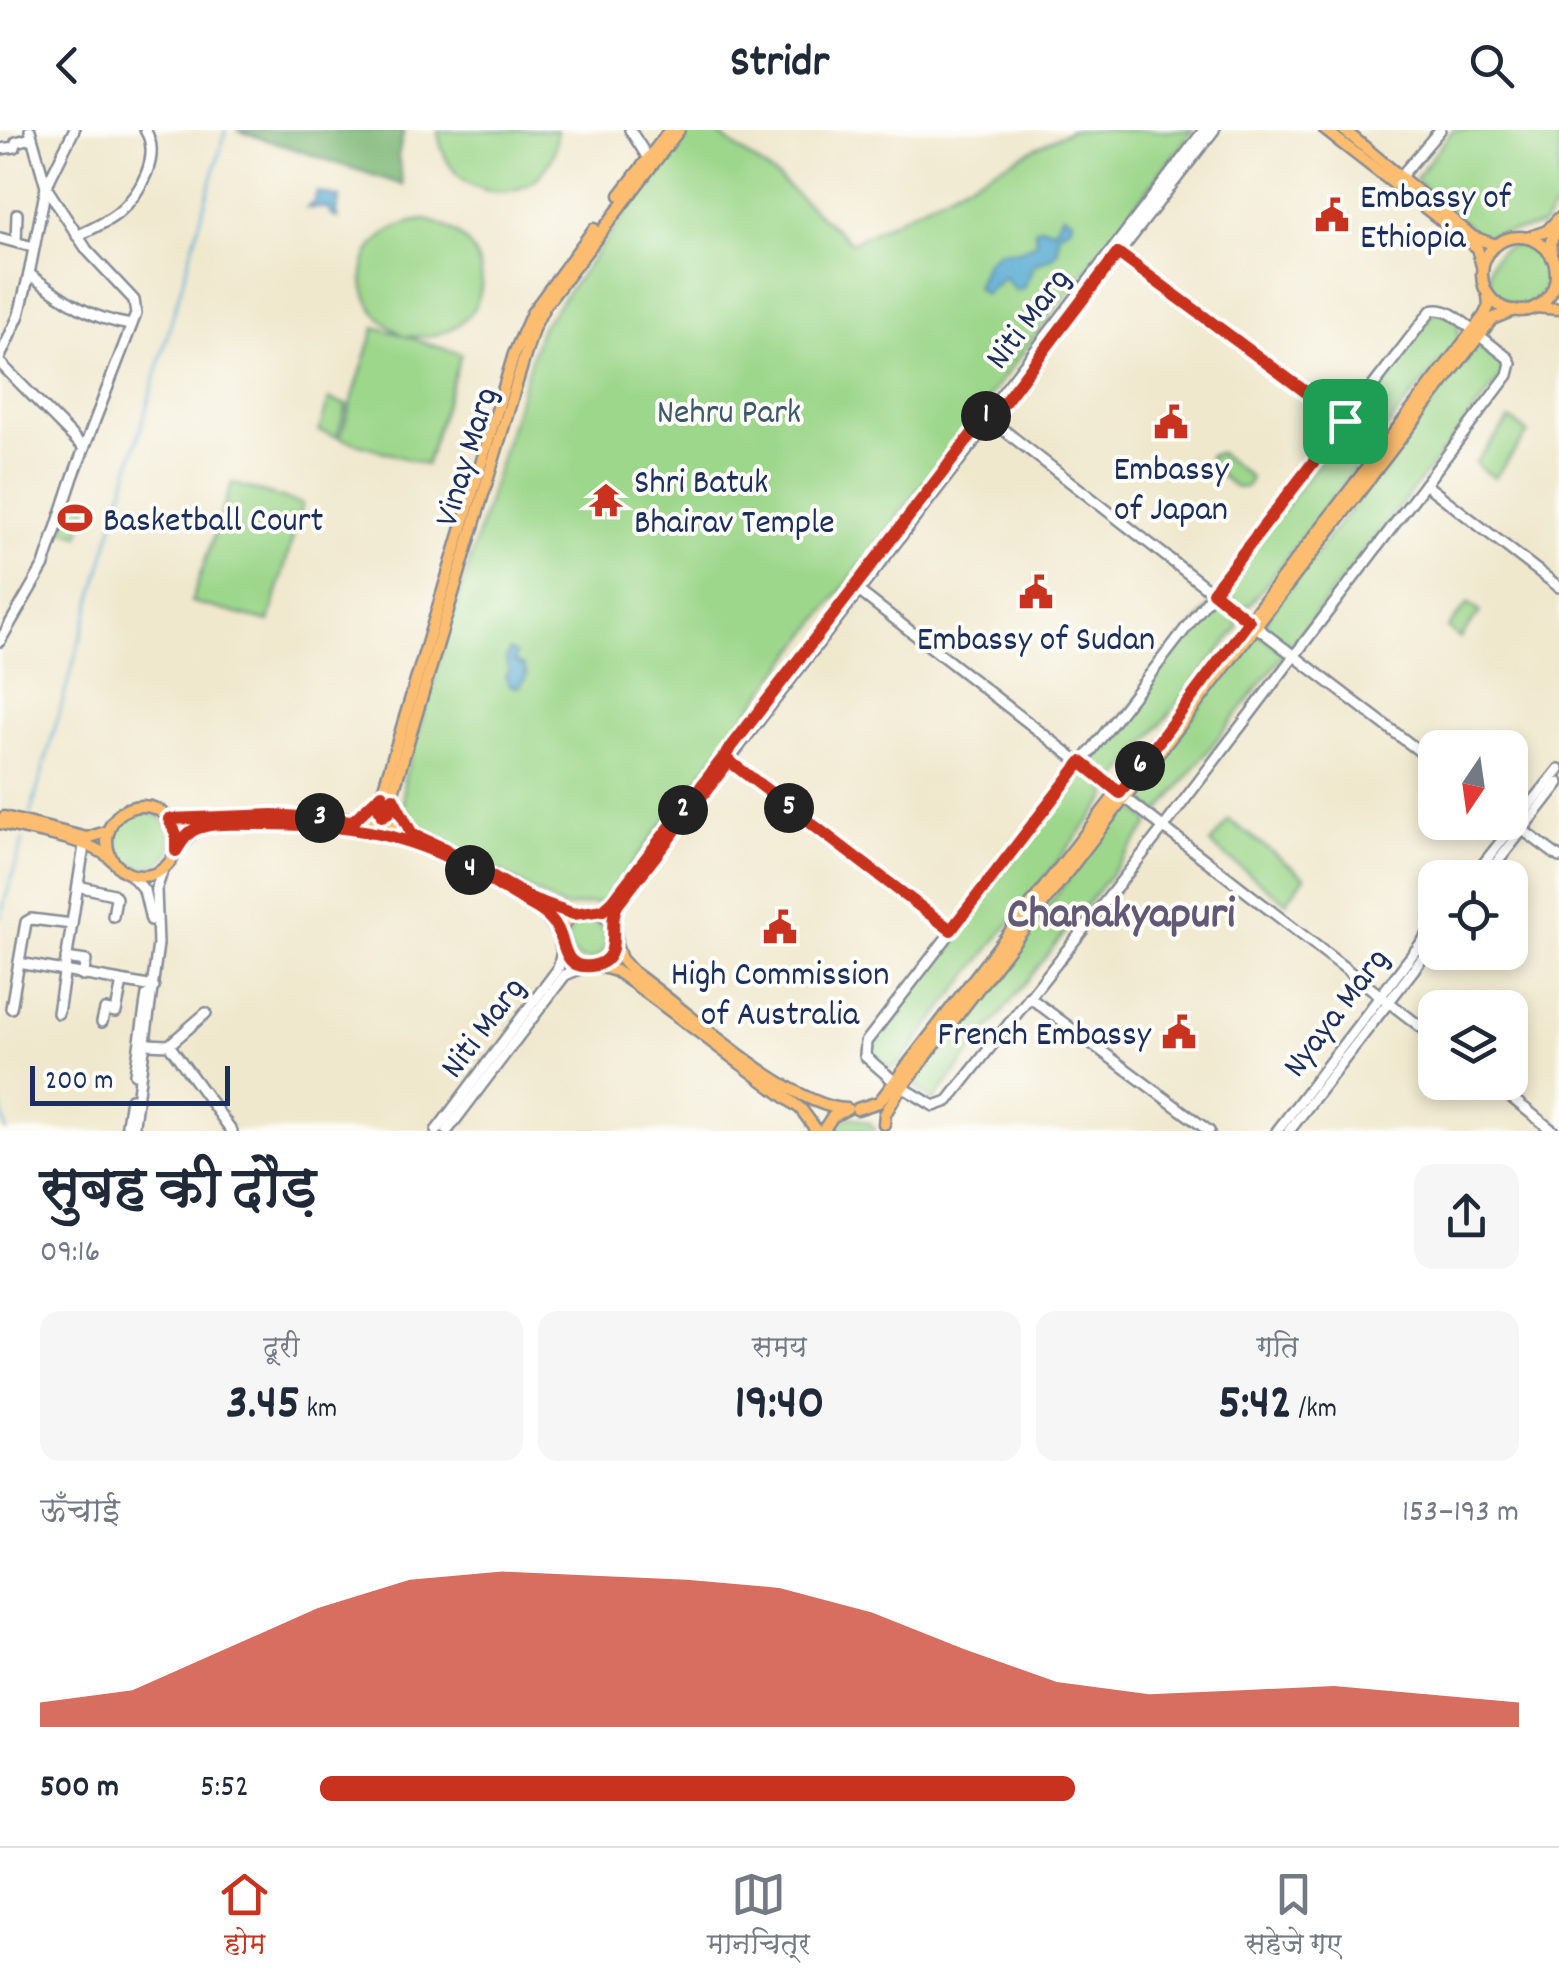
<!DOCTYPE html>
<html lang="hi">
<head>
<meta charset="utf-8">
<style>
	:root { --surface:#fff; --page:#f6f6f7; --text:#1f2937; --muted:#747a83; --line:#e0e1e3; --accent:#c8321e }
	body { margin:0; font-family:Dekko,"Playpen Sans Deva",sans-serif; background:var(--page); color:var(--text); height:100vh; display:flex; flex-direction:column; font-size:38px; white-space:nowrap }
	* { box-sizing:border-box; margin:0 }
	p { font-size:32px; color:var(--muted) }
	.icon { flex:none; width:55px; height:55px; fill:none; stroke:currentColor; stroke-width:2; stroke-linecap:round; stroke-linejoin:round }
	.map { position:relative; height:1001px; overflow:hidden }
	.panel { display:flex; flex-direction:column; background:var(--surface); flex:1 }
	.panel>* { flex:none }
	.needle { width:65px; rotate:193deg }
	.tools { position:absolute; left:1418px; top:600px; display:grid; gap:20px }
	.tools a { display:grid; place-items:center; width:110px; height:110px; border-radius:20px; background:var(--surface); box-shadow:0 5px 15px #0003; font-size:50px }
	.scale { position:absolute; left:30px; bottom:25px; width:200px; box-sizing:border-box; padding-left:10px; border:5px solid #1b2f5e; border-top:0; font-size:28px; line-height:35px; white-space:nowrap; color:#1b2f5e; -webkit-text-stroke:8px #fdfcf7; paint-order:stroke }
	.pin { position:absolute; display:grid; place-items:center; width:85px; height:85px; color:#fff; margin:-42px; border-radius:20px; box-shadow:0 5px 15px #0006 }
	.km { position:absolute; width:50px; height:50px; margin:-25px; border-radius:50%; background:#222; color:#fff; font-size:28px; line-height:50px; text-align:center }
	.round { display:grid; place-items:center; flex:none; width:105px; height:105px; border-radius:20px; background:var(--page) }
	.headline { display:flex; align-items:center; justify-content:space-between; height:170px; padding:0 40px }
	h1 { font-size:55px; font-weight:700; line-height:75px }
	.figures { display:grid; grid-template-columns:repeat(3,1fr); gap:15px; height:170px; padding:10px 40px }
	.figures div { display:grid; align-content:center; border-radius:20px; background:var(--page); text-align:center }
	.figures b { font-size:50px; font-weight:700 }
	.figures small { font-size:28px; font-weight:400 }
	.figures p { font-size:28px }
	.chart { height:280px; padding:20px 40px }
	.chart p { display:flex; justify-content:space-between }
	.chart svg { width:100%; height:180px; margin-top:10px; fill:var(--accent); opacity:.7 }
	ul { padding:0 40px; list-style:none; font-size:32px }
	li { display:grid; grid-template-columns:160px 120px 1fr; align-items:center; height:75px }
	li i { height:25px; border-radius:12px; background:var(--accent) }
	header { display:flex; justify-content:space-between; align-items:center; height:130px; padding:0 40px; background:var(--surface); font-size:45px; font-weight:700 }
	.menu { display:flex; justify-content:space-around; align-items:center; height:140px; border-top:2px solid var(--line); background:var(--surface); font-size:28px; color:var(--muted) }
	.menu a { display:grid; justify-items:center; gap:5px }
	.menu .selected { color:var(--accent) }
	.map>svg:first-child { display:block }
	.green { fill:#9dd78b; stroke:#5c8374; stroke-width:2.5 }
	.forest { fill:#7eb877; stroke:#4c746a; stroke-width:2.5 }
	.water { fill:#58abd3; stroke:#3a6d98; stroke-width:2.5 }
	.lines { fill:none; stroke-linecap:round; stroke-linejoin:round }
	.stream { stroke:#58abd3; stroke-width:2.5 }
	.minor-casing { stroke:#868c96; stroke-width:14 }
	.major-casing { stroke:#868c96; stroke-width:15 }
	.minor { stroke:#fff; stroke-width:9 }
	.major { stroke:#fcbd6f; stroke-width:10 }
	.route-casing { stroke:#fff; stroke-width:20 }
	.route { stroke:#c8321e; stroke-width:12 }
	.labels { text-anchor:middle; stroke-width:8; stroke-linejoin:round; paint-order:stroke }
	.poi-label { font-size:35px; fill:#1b2f5e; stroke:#fdfcf7; text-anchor:start }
	.street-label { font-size:35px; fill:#1b2f5e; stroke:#fdfcf7 }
	.park-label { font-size:35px; fill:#3c5969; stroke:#fdfcf7 }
	.district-label { font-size:45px; font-weight:bold; fill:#615976; stroke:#fdfcf7 }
</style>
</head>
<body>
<header><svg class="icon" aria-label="back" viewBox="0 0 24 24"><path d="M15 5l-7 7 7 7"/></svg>Stridr<svg class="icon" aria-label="search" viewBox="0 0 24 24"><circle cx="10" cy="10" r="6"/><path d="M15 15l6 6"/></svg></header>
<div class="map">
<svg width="1559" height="1001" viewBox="0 0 1559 1001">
	<rect width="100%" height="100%" fill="#fdfcf7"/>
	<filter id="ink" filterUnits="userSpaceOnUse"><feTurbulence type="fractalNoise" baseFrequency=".01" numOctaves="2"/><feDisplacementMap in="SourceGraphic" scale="20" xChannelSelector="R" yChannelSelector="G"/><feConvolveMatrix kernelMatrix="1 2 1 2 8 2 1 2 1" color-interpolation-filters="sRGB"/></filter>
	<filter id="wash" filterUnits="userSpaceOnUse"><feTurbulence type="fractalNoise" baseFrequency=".0048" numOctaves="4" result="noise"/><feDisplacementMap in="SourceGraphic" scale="40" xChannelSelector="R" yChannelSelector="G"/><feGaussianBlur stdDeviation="2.25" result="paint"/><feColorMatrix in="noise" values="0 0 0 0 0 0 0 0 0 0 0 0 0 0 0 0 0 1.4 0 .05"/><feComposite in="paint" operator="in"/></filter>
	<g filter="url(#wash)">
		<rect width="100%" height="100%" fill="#f0e8cd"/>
		<g class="green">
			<path d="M557,0C557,78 449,86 438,1Z"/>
			<polygon points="688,0 712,0 777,47 851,113 1071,0 1193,0 603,772 564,778 416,695 403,677 404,649 540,199"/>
			<polygon points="1453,0 1555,0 1559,3 1559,73 1542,96 1480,107 1415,49"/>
			<path d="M426,90C511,110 494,217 404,206L461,224L426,335L340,308L375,197L403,205C340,172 354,96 426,90Z"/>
			<circle cx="1519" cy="145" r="30"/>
			<polygon points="1440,182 1458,192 1459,210 1403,277 1259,463 1249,475 1241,476 1222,459 1433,183"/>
			<path d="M1486,216C1501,222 1503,230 1503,245L1290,516L1266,498V488L1476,217Z"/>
			<polygon points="329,269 347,275 337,307 319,301"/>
			<polygon points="1510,289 1528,303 1494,348 1475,333"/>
			<polygon points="1219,323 1249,346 1250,350 1246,357 1236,358 1210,337 1209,326"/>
			<polygon points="232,353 302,374 269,492 191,472"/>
			<polygon points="70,370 88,375 80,405 62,400"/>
			<path d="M1215,469L1238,486V498L1118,648C1107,649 1095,641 1091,631Z"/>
			<polygon points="1468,473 1480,482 1460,508 1448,498"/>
			<polygon points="1261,505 1284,524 1158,684 1140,671 1134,663 1252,507"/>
			<polygon points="1078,643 1088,644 1106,657 1108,667 900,933 891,938 874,929 867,918"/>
			<polygon points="1128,676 1148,689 1149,695 933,971 916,957 919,944 1123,677"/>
			<circle cx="144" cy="710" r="28"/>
			<polygon points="1229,690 1305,747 1286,772 1210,714"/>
			<circle cx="587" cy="810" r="20"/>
			<polygon points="853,987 870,993 876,1001 830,1001 837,992"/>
		</g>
		<polygon class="forest" points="236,0 404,0 398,26 403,55"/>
		<g class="water">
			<polygon points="317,62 340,68 336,81 338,88 331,85 328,78 307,78 314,72"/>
			<polygon points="1063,84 1073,90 1070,97 1058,103 1058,120 1052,127 1035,134 1023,158 1015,160 1004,147 985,164 976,158 986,132 999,121 1019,121 1036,112 1035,100 1040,97 1054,99"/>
			<polygon points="509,520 516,524 514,531 524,536 527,545 519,557 509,555 505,546 509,540 506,531"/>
		</g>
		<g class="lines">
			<g class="stream">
				<polyline points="30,685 226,0"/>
				<polyline points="0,788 23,710"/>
				<polyline points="0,971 6,1001"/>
			</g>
		</g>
	</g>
	<g filter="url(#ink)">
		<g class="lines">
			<g class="minor-casing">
				<g id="minor">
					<path d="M30,0L46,57L29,144C65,170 87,188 131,195"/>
					<polyline points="630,0 650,31"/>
					<polyline points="0,19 15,17 16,12 31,8"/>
					<polyline points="1401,46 1440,0"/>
					<path d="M77,106C91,99 106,93 118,83C140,64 162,26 145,0"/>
					<polyline points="0,108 33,117"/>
					<polyline points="16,112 17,84"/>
					<polyline points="1114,120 1345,291"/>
					<polyline points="0,227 19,185 29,144"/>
					<polyline points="0,233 84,318"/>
					<polyline points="987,287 1249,491"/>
					<polyline points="1425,354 1559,457"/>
					<polyline points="856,459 1435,908"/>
					<polyline points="1255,496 1435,633"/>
					<polyline points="0,511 44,435 73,347 136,184 134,170 87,120 46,57 74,0"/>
					<polyline points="729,631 951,800"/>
					<polyline points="684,679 1204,0"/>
					<polyline points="1520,698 1559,727"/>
					<polyline points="130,744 144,760 151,790"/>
					<polyline points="1472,748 1559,639"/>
					<polyline points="1485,748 1559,653"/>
					<polyline points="78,756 113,764 116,768 113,786"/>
					<polyline points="595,782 607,778 620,762"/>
					<polyline points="612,794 612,783 637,749 1214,0"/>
					<polyline points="66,828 86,831 83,846"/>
					<polyline points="19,833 154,857"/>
					<polyline points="1029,867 1209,1001"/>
					<polyline points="11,878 26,792 31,789 72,794"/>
					<polyline points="58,883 84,716"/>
					<polyline points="102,892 105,880 116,882 122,852"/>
					<polyline points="146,914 169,915 232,1001"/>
					<polyline points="169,915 206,883"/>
					<polyline points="135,944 147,865"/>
					<path d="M895,952L865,926L866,912L1431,181C1447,176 1461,191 1473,200"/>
					<polyline points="1492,952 1553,1001"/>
					<polyline points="902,957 934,976 948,971 1164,697 1508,245 1511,233 1508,228 1480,206"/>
					<polyline points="126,1001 131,969"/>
					<polyline points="133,1001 158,814 156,760 163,739"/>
					<polyline points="436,1001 558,839 562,821"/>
					<polyline points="447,1001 565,845 587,836"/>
					<polyline points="1277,1001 1435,795"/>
					<polyline points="1289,1001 1435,812"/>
				</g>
			</g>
			<g class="major-casing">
				<g id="major">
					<polyline points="1325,0 1477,118 1482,136"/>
					<polyline points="1344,0 1473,107 1496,115"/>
					<polyline points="620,65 670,0"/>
					<circle cx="1519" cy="144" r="37"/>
					<polyline points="1527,108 1547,101 1559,88"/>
					<polyline points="1552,127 1551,111 1559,96"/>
					<polyline points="1535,177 1559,179"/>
					<polyline points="382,664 379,683 386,685 533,199 544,177 679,0"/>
					<polyline points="393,669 411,702"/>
					<circle cx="142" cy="711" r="35"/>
					<polyline points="4,687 87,708 109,701"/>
					<path d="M169,689C246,695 325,674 401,699C437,711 472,732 505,751C528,764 547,779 575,784"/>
					<polyline points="353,691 382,664 514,224 532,183 594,99"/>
					<path d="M0,693C29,701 90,709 111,729"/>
					<polyline points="176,721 196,699 214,696 293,693 379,704 432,720 498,756 541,780 560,805"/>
					<circle cx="588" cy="809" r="28"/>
					<path d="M615,812L621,829L633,842C684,878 790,978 847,979"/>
					<polyline points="595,835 616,841 636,855 801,979 817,1001"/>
					<polyline points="857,979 879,972 1484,186 1489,176 1488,165"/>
					<polyline points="884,994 885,984 897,964 1492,189 1514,180"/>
					<polyline points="823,1001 832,987 845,980"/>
				</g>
			</g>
			<use href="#minor" class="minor"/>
			<use href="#major" class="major"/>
		</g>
	</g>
	<g class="lines" filter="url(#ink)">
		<g class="route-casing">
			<path id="route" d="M1118,123L1345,291L1213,462L1249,491L1120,663L1081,632L951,800L729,631L618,774C605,794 627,831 591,836C562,840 566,811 556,796C549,784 537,778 526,772C495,754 464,733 431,720C374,696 311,694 250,694C234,694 212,692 196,699C187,702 181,713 176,721V704L169,689L273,685L353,691L382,664L379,678L382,686L389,682L393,668L412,704L443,718L532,769L574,784L603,780L613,771L986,286L991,290Z"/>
		</g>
		<use href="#route" class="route"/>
	</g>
	<defs>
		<g id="civic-bare" transform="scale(2.7)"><path d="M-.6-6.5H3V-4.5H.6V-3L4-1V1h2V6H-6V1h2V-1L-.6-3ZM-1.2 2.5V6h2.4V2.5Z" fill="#c8321e" stroke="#fdfcf7" stroke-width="2.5" paint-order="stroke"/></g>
		<g id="temple-bare" transform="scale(2.7)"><path d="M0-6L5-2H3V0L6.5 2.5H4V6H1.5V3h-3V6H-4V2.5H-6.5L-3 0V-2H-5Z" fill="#c8321e" stroke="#fdfcf7" stroke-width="2.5" paint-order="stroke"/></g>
		<g id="stadium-bare" transform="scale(2.7)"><path d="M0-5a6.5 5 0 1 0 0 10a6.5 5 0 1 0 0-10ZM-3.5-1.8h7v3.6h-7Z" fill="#c8321e" stroke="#fdfcf7" stroke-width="2.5" paint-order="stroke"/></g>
	</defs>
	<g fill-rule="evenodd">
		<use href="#civic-bare" x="1332" y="85"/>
		<use href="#civic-bare" x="1171" y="292"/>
		<use href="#temple-bare" x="606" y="370"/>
		<use href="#stadium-bare" x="75" y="388"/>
		<use href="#civic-bare" x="1036" y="462"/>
		<use href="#civic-bare" x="780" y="797"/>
		<use href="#civic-bare" x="1179" y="902"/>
	</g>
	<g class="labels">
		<g class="poi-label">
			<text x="1360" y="77">Embassy of<tspan x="1360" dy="40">Ethiopia</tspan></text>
			<text x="1171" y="349" text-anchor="middle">Embassy<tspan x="1171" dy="40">of Japan</tspan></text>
			<text x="634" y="362">Shri Batuk<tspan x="634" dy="40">Bhairav Temple</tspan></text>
			<text x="103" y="400">Basketball Court</text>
			<text x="1036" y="519" text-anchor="middle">Embassy of Sudan</text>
			<text x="780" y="854" text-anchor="middle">High Commission<tspan x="780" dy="40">of Australia</tspan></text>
			<text x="1151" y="914" text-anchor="end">French Embassy</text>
		</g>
		<g class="street-label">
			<text transform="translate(1026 187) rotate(-53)" y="12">Niti Marg</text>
			<text transform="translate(464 326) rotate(-73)" y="12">Vinay Marg</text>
			<text transform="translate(1334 881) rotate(-53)" y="12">Nyaya Marg</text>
			<text transform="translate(481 896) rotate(-53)" y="12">Niti Marg</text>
		</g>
		<g class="park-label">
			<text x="729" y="292">Nehru Park</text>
		</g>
		<g class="district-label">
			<text x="1121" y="796">Chanakyapuri</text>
		</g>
	</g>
</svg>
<div class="tools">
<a><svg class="needle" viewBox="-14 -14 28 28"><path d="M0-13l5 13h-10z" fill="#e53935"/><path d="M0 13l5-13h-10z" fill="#747a83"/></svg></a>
<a><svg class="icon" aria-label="locate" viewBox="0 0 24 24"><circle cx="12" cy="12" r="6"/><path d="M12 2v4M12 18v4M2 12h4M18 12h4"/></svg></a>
<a><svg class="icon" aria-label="layers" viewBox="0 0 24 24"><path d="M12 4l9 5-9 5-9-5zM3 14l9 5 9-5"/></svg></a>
</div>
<div class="scale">200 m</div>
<div class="pin" style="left:1345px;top:291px;background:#1e9e55"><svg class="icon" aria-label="arrive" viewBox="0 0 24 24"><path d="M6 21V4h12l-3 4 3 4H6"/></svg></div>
<b class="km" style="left:986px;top:286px">1</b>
<b class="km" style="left:683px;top:680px">2</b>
<b class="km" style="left:320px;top:688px">3</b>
<b class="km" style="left:470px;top:740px">4</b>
<b class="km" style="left:789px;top:678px">5</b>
<b class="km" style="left:1140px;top:636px">6</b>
</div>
<section class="panel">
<div class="headline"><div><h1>सुबह की दौड़</h1><p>09:16</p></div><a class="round"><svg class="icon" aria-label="share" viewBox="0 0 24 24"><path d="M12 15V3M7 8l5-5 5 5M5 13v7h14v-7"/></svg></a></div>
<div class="figures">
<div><p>दूरी</p><b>3.45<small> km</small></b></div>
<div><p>समय</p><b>19:40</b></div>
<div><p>गति</p><b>5:42<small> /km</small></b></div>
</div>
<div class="chart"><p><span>ऊँचाई</span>153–193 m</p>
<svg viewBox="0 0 160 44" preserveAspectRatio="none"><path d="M0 44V38L10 35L20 25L30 15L40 8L50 6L60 7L70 8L80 10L90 16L100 25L110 33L120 36L130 35L140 34L150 36L160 38V44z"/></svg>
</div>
<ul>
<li><b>500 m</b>5:52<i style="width:63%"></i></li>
</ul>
</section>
<nav class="menu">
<a class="selected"><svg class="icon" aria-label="home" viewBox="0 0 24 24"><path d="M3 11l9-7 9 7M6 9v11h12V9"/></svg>होम</a>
<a><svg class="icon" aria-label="map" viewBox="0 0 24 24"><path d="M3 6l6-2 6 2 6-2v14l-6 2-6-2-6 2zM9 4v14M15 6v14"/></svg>मानचित्र</a>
<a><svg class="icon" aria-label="saved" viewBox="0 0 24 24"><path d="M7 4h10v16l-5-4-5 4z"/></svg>सहेजे गए</a>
</nav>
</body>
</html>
